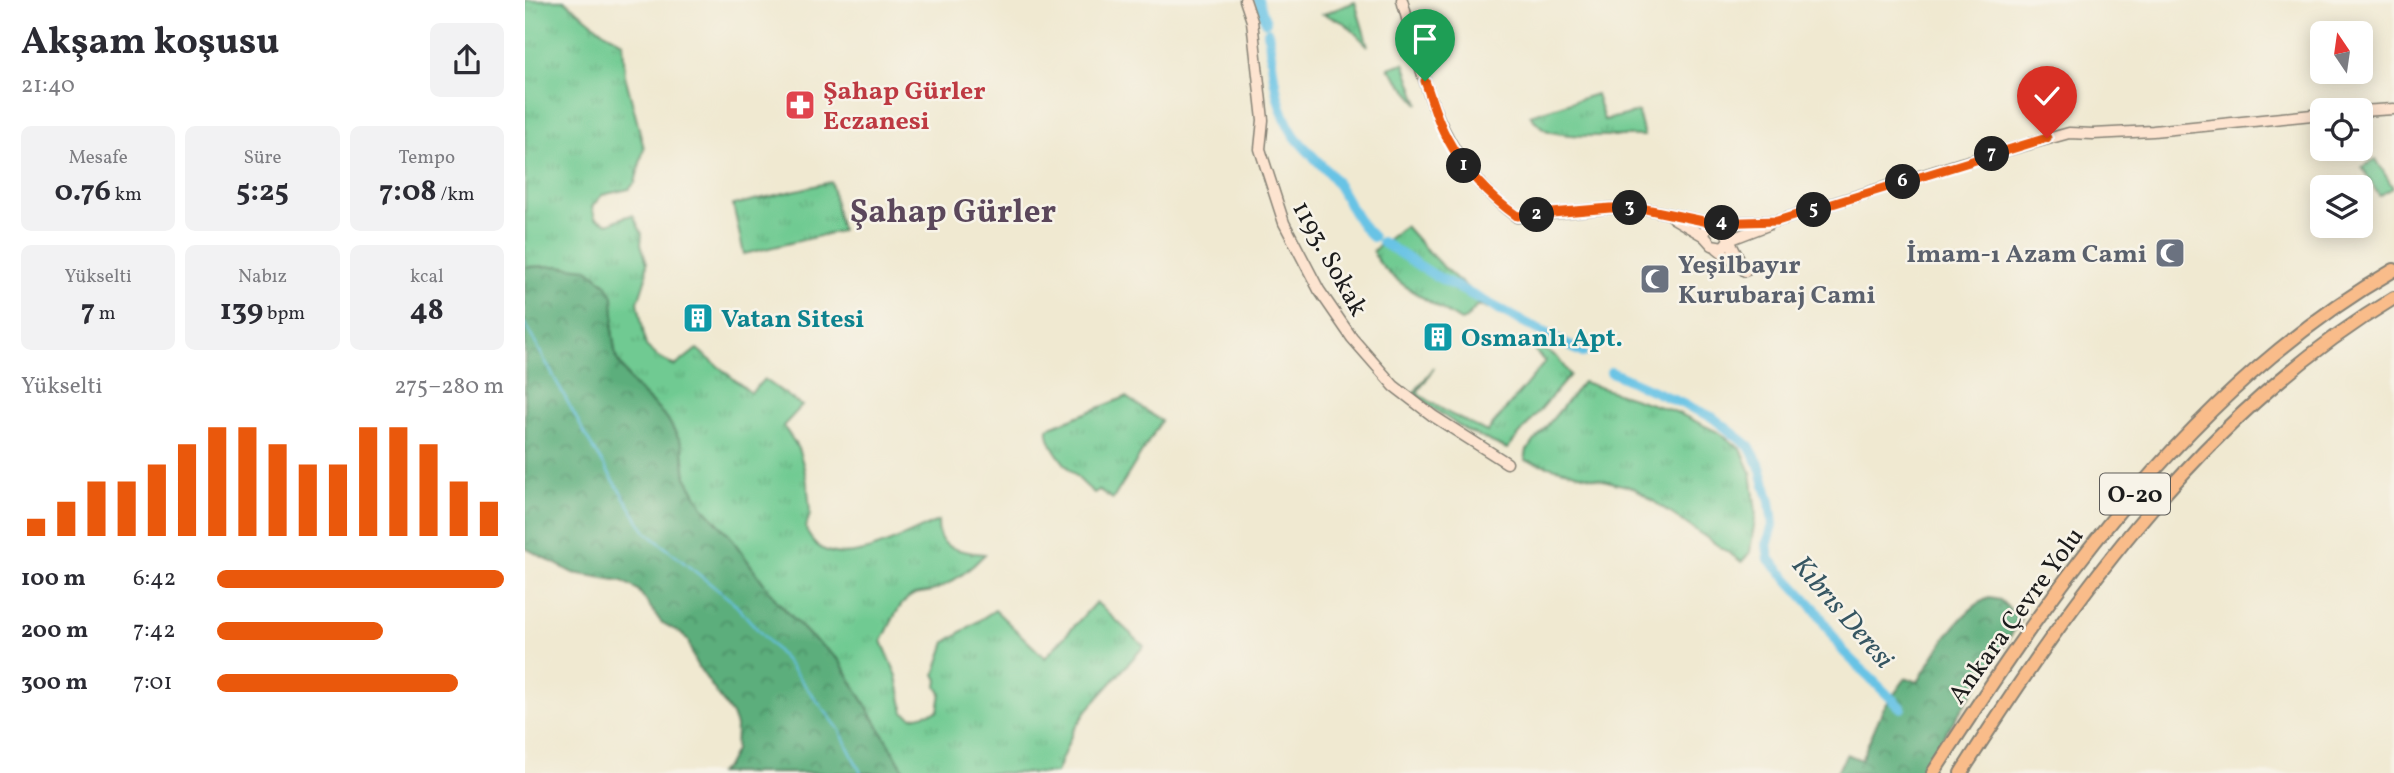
<!DOCTYPE html>
<html lang="tr">
<head>
<meta charset="utf-8">
<style>
	:root { --surface:#fff; --page:#f2f2f3; --text:#2b2b33; --muted:#7c7c81; --accent:#ea580c }
	body { margin:0; font-family:Vollkorn,serif; background:var(--page); color:var(--text); height:100vh; display:flex; flex-direction:column; font-size:26px; white-space:nowrap }
	* { box-sizing:border-box; margin:0 }
	p { font-size:23px; color:var(--muted) }
	.icon { flex:none; width:38px; height:38px; fill:none; stroke:currentColor; stroke-width:2; stroke-linecap:round; stroke-linejoin:round }
	.map { position:relative; flex:1; overflow:hidden }
	.side { display:flex; flex-direction:column; background:var(--surface); width:525px }
	.side>* { flex:none }
	.needle { width:46px; rotate:347deg }
	.controls { position:absolute; left:1785px; top:21px; display:grid; gap:14px }
	.controls a { display:grid; place-items:center; width:63px; height:63px; border-radius:10px; background:var(--surface); box-shadow:0 4px 18px #0003; font-size:35px }
	.pin { position:absolute; display:grid; place-items:center; width:60px; height:60px; color:#fff; margin:-72px -30px; border-radius:50% 50% 50% 0; rotate:-45deg; box-shadow:0 0 7px #0007 }
	.pin .icon { rotate:45deg }
	.km { position:absolute; width:35px; height:35px; margin:-18px; border-radius:50%; background:#222; color:#fff; font-size:19px; line-height:35px; text-align:center }
	.round { display:grid; place-items:center; flex:none; width:74px; height:74px; border-radius:10px; background:var(--page) }
	.head { display:flex; align-items:center; justify-content:space-between; height:119px; padding:0 21px }
	h1 { font-size:38px; font-weight:700; line-height:52px }
	.metrics { display:grid; grid-template-columns:repeat(3,1fr); gap:10px; height:119px; padding:7px 21px }
	.metrics div { display:grid; align-content:center; border-radius:10px; background:var(--page); text-align:center }
	.metrics b { font-size:30px; font-weight:700 }
	.metrics small { font-size:19px; font-weight:400 }
	.metrics p { font-size:19px }
	.chart { height:196px; padding:14px 21px }
	.chart p { display:flex; justify-content:space-between }
	.chart svg { width:100%; height:126px; margin-top:7px; stroke:var(--accent); stroke-width:6 }
	ul { padding:0 21px; list-style:none; font-size:23px }
	li { display:grid; grid-template-columns:112px 84px 1fr; align-items:center; height:52px }
	li i { height:18px; border-radius:9px; background:var(--accent) }
	main { display:flex; flex:1; min-height:0 }
	.map>svg:first-child { display:block }
	.grass { fill:url(#grass-tufts); stroke:#467357; stroke-width:2 }
	.forest { fill:url(#forest-crowns); stroke:#3c654c; stroke-width:2 }
	.garden { fill:#70ca92; stroke:#467357; stroke-width:2 }
	.lines { fill:none; stroke-linecap:round; stroke-linejoin:round }
	.stream { stroke:#67c3e5; stroke-width:2 }
	.river { stroke:#67c3e5; stroke-width:10 }
	.secondary-casing { stroke:#868276; stroke-width:13 }
	.highway-casing { stroke:#868276; stroke-width:16 }
	.secondary { stroke:#fde4d0; stroke-width:10 }
	.highway { stroke:#f9bc8a; stroke-width:12 }
	.route-casing { stroke:#fff; stroke-width:14 }
	.route { stroke:#ea580c; stroke-width:9 }
	.labels { text-anchor:middle; stroke-width:5; stroke-linejoin:round; paint-order:stroke }
	.shield { fill:#f7f3e8; stroke:#5e5c59; stroke-width:2 }
	.shield-label { font-size:24px; font-weight:bold; fill:#1c1c1c }
	.health-label { font-size:26px; font-weight:bold; fill:#be3a42; stroke:#f7f3e8; text-anchor:start }
	.worship-label { font-size:26px; font-weight:bold; fill:#5b616d; stroke:#f7f3e8; text-anchor:end }
	.street-label { font-size:26px; fill:#1c1c1c; stroke:#f7f3e8 }
	.culture-label { font-size:26px; font-weight:bold; fill:#0d838f; stroke:#f7f3e8; text-anchor:start }
	.water-label { font-size:28px; font-style:italic; fill:#365662; stroke:#f7f3e8 }
	.district-label { font-size:33px; font-weight:bold; fill:#5b475b; stroke:#f7f3e8 }
</style>
</head>
<body>
<main>
<section class="side">
<div class="head"><div><h1>Akşam koşusu</h1><p>21:40</p></div><a class="round"><svg class="icon" aria-label="share" viewBox="0 0 24 24"><path d="M12 15V3M7 8l5-5 5 5M5 13v7h14v-7"/></svg></a></div>
<div class="metrics">
<div><p>Mesafe</p><b>0.76<small> km</small></b></div>
<div><p>Süre</p><b>5:25</b></div>
<div><p>Tempo</p><b>7:08<small> /km</small></b></div>
</div>
<div class="metrics">
<div><p>Yükselti</p><b>7<small> m</small></b></div>
<div><p>Nabız</p><b>139<small> bpm</small></b></div>
<div><p>kcal</p><b>48</b></div>
</div>
<div class="chart"><p><span>Yükselti</span>275–280 m</p>
<svg viewBox="0 0 160 44" preserveAspectRatio="none"><path d="M5 44V38M15 44V32M25 44V25M35 44V25M45 44V19M55 44V12M65 44V6M75 44V6M85 44V12M95 44V19M105 44V19M115 44V6M125 44V6M135 44V12M145 44V25M155 44V32"/></svg>
</div>
<ul>
<li><b>100 m</b>6:42<i style="width:100%"></i></li>
<li><b>200 m</b>7:42<i style="width:58%"></i></li>
<li><b>300 m</b>7:01<i style="width:84%"></i></li>
</ul>
</section>
<div class="map">
<svg width="1869" height="773" viewBox="0 0 1869 773">
	<defs>
		<pattern id="grass-tufts" width="24" height="20" patternUnits="userSpaceOnUse" patternTransform="scale(1.75)"><rect width="24" height="20" fill="#70ca92"/><path d="M3 7l-1-3M5 7V3M7 7l1-3M15 17l-1-3M17 17v-4M19 17l1-3" fill="none" stroke="#60ad7d"/></pattern>
		<pattern id="forest-crowns" width="20" height="18" patternUnits="userSpaceOnUse" patternTransform="scale(1.75)"><rect width="20" height="18" fill="#5cae7c"/><path d="M2 6a3 3 0 1 1 6 0M12 15a3 3 0 1 1 6 0" fill="none" stroke="#4b8d65"/></pattern>
	</defs>
	<rect width="100%" height="100%" fill="#f7f3e8"/>
	<filter id="ink" filterUnits="userSpaceOnUse"><feTurbulence type="fractalNoise" baseFrequency=".0143" numOctaves="2"/><feDisplacementMap in="SourceGraphic" scale="14" xChannelSelector="R" yChannelSelector="G"/><feConvolveMatrix kernelMatrix="1 2 1 2 8 2 1 2 1" color-interpolation-filters="sRGB"/></filter>
	<filter id="wash" filterUnits="userSpaceOnUse"><feTurbulence type="fractalNoise" baseFrequency=".00686" numOctaves="4" result="noise"/><feDisplacementMap in="SourceGraphic" scale="28" xChannelSelector="R" yChannelSelector="G"/><feGaussianBlur stdDeviation="1.57" result="paint"/><feColorMatrix in="noise" values="0 0 0 0 0 0 0 0 0 0 0 0 0 0 0 0 0 1.4 0 .05"/><feComposite in="paint" operator="in"/></filter>
	<g filter="url(#wash)">
		<rect width="100%" height="100%" fill="#f0e9d1"/>
		<g class="grass">
			<path d="M0,0H39L79,32L98,42L100,75L119,148L110,183L104,189L77,195L67,207L70,218L83,224L99,217L108,215L117,234L116,244L122,263L121,277L113,302L121,346L133,357L150,366L172,349L226,393L239,379L277,406L258,426C264,434 272,444 275,454C281,471 284,494 285,512C286,517 281,522 281,527C281,533 285,537 288,541C315,574 381,534 413,521C413,526 413,534 416,539C423,551 448,553 460,554C446,569 429,582 410,590C403,593 395,592 388,595C373,602 365,627 357,641L372,676L379,712L388,717L413,711L416,693L412,687L413,680L410,674L421,642L470,610L520,658L571,602L619,646L562,710L548,731L531,773H381L314,660L285,636L251,600L204,535L178,507L161,477L157,444L142,418L109,386L91,357L87,329L89,317L32,266L0,267Z"/>
			<polygon points="830,2 843,46 820,23 798,14"/>
			<polygon points="879,63 894,104 863,68"/>
			<path d="M1071,94L1079,120L1113,112L1119,136C1096,135 1040,139 1021,130C1014,126 1010,121 1005,115Z"/>
			<polygon points="306,182 316,231 219,254 208,205"/>
			<path d="M880,226C907,257 930,281 965,304L962,309L953,305L941,319L936,321C913,306 855,277 848,251Z"/>
			<polygon points="999,338 1032,357 1045,375 982,449 942,431 887,395 909,368 892,393 925,414 962,432 1020,362"/>
			<polygon points="1058,382 1151,412 1193,432 1216,449 1226,472 1231,512 1225,552 1217,562 1109,488 1000,460 1002,450"/>
			<path d="M601,397L636,421L588,499L574,490L569,493C554,480 520,448 523,428Z"/>
		</g>
		<g class="forest">
			<polygon points="32,266 63,269 81,284 88,296 89,317 87,329 91,358 109,386 142,418 157,444 161,477 178,507 204,535 251,600 285,636 314,660 381,773 193,773 201,767 210,750 211,726 207,715 170,662 163,641 157,634 136,622 113,590 97,581 48,573 0,548 0,267"/>
			<path d="M1464,598L1475,600L1496,620L1394,773H1311L1322,754L1336,760L1358,709L1381,678L1393,682C1409,655 1435,609 1464,598Z"/>
		</g>
		<polygon class="garden" points="1851,159 1868,188 1854,196 1837,167"/>
		<g class="lines">
			<polyline class="stream" points="0,324 65,443 121,532 208,602 260,660 314,729 336,773"/>
			<g class="river">
				<polyline points="733,0 741,22"/>
				<path d="M743,32C748,66 749,105 769,135C781,151 797,164 809,179C823,199 830,221 848,237"/>
				<polyline points="857,242 909,275 1058,353"/>
				<polyline points="1086,372 1187,417 1224,446 1234,464 1245,502 1248,525 1242,545 1244,559 1290,609 1317,650 1376,708"/>
			</g>
		</g>
	</g>
	<g filter="url(#ink)">
		<g class="lines">
			<g class="secondary-casing">
				<g id="secondary">
					<polyline points="720,0 727,21 738,120 735,149 759,223 794,290 827,338 869,386 908,416 982,463"/>
					<path d="M877,0C901,87 914,160 992,217L1085,208H1116L1187,223L1252,221L1437,163L1544,133L1568,134L1628,131L1797,114"/>
					<polyline points="1836,111 1869,109"/>
					<polyline points="1148,218 1179,236"/>
					<path d="M1187,223C1196,225 1202,231 1204,240L1198,247L1187,245L1179,236L1182,225Z"/>
					<polyline points="1192,248 1216,267"/>
					<polyline points="1220,271 1204,240 1243,225"/>
				</g>
			</g>
			<g class="highway-casing">
				<g id="highway">
					<path d="M1408,773C1532,582 1667,386 1869,270"/>
					<path d="M1436,773C1551,593 1682,410 1869,298"/>
				</g>
			</g>
			<use href="#secondary" class="secondary"/>
			<use href="#highway" class="highway"/>
		</g>
	</g>
	<g class="lines" filter="url(#ink)">
		<g class="route-casing">
			<path id="route" d="M900,81C907,100 912,121 922,138C938,169 965,197 992,216L1085,208H1116L1188,223L1252,221L1522,138"/>
		</g>
		<use href="#route" class="route"/>
	</g>
	<defs>
		<g id="pharmacy-square" transform="scale(1.575)"><rect x="-9" y="-9" width="18" height="18" rx="4" fill="#e0444e" stroke="#f7f3e8"/><path d="M-2-6h4v4h4v4h-4v4h-4v-4h-4v-4h4Z" fill="#fff"/></g>
		<g id="mosque-square" transform="scale(1.575)"><rect x="-9" y="-9" width="18" height="18" rx="4" fill="#6b7280" stroke="#f7f3e8"/><path d="M3.5-4.9A6 6 0 1 0 3.5 4.9A5 5 0 1 1 3.5-4.9Z" fill="#fff"/></g>
		<g id="building-square" transform="scale(1.575)"><rect x="-9" y="-9" width="18" height="18" rx="4" fill="#0f9aa8" stroke="#f7f3e8"/><path d="M-4-6H4V6H1V3H-1V6H-4ZM-2.5-4.3h1.7v1.8h-1.7ZM.8-4.3h1.7v1.8H.8ZM-2.5-1h1.7V.8h-1.7ZM.8-1h1.7V.8H.8Z" fill="#fff"/></g>
	</defs>
	<g fill-rule="evenodd">
		<use href="#pharmacy-square" x="275" y="105"/>
		<use href="#mosque-square" x="1645" y="253"/>
		<use href="#mosque-square" x="1130" y="279"/>
		<use href="#building-square" x="173" y="318"/>
		<use href="#building-square" x="913" y="337"/>
	</g>
	<g class="labels">
		<rect class="shield" x="1575" y="473.5" width="70" height="41" rx="5"/>
		<g class="shield-label">
			<text x="1610" y="502">O-20</text>
		</g>
		<g class="health-label">
			<text x="298" y="99">Şahap Gürler<tspan x="298" dy="30">Eczanesi</tspan></text>
		</g>
		<g class="worship-label">
			<text x="1622" y="262">İmam-ı Azam Cami</text>
			<text x="1153" y="273" text-anchor="start">Yeşilbayır<tspan x="1153" dy="30">Kurubaraj Cami</tspan></text>
		</g>
		<g class="street-label">
			<text transform="translate(806 258) rotate(61)" y="9">1193. Sokak</text>
			<text transform="translate(1490 615) rotate(-54)" y="9">Ankara Çevre Yolu</text>
		</g>
		<g class="culture-label">
			<text x="196" y="327">Vatan Sitesi</text>
			<text x="936" y="346">Osmanlı Apt.</text>
		</g>
		<g class="water-label">
			<text transform="translate(1319 611) rotate(49)" y="10">Kıbrıs Deresi</text>
		</g>
		<g class="district-label">
			<text x="428" y="222">Şahap Gürler</text>
		</g>
	</g>
</svg>
<div class="controls">
<a><svg class="needle" viewBox="-14 -14 28 28"><path d="M0-13l5 13h-10z" fill="#e53935"/><path d="M0 13l5-13h-10z" fill="#7c7c81"/></svg></a>
<a><svg class="icon" aria-label="locate" viewBox="0 0 24 24"><circle cx="12" cy="12" r="6"/><path d="M12 2v4M12 18v4M2 12h4M18 12h4"/></svg></a>
<a><svg class="icon" aria-label="layers" viewBox="0 0 24 24"><path d="M12 4l9 5-9 5-9-5zM3 14l9 5 9-5"/></svg></a>
</div>
<div class="pin" style="left:900px;top:81px;background:#1e9e55"><svg class="icon" aria-label="arrive" viewBox="0 0 24 24"><path d="M6 21V4h12l-3 4 3 4H6"/></svg></div>
<div class="pin" style="left:1522px;top:138px;background:#d93025"><svg class="icon" aria-label="check" viewBox="0 0 24 24"><path d="M5 12l5 5 9-10"/></svg></div>
<b class="km" style="left:939px;top:166px">1</b>
<b class="km" style="left:1012px;top:215px">2</b>
<b class="km" style="left:1105px;top:208px">3</b>
<b class="km" style="left:1197px;top:223px">4</b>
<b class="km" style="left:1289px;top:210px">5</b>
<b class="km" style="left:1378px;top:182px">6</b>
<b class="km" style="left:1467px;top:154px">7</b>
</div>
</main>
</body>
</html>
